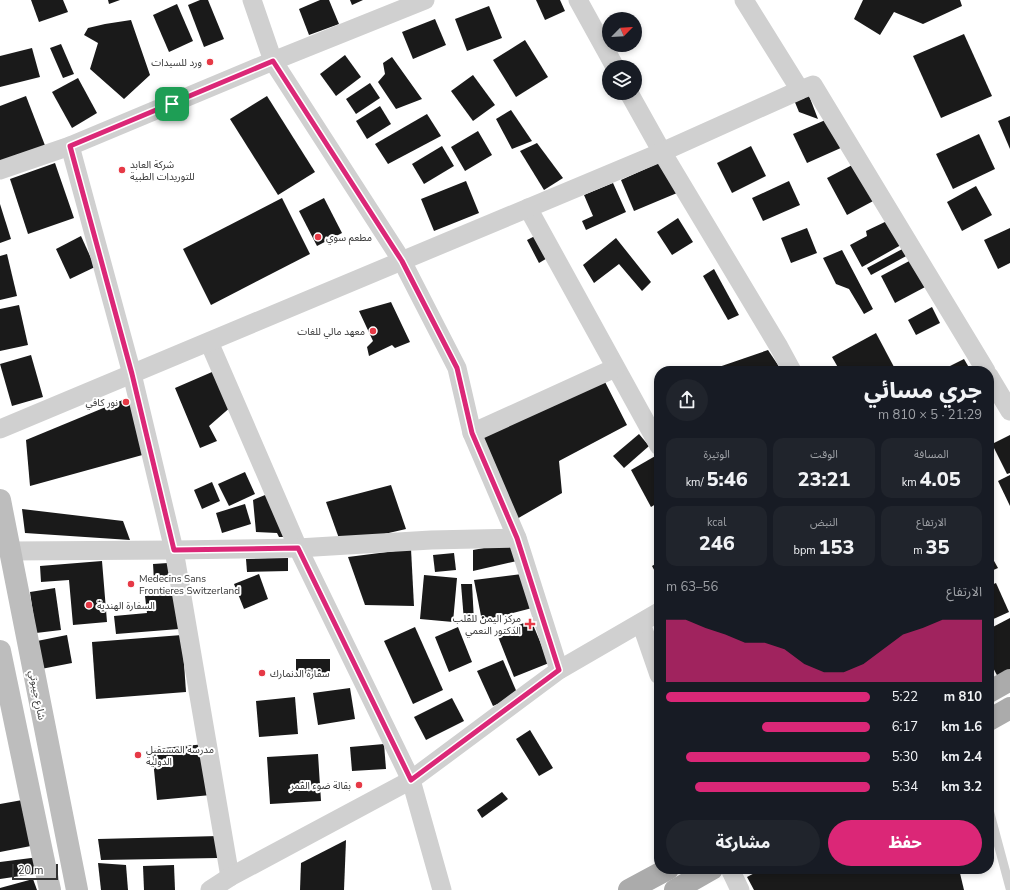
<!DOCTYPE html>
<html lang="ar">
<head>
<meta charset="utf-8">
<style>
	:root { --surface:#171b24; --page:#20242c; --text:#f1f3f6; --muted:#9ea1a6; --accent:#db2777 }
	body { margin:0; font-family:"Nunito Sans","Noto Sans Arabic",sans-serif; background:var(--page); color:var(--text); direction:rtl; height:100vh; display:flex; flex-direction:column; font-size:15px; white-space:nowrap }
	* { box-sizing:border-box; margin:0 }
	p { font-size:13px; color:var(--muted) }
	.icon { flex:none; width:22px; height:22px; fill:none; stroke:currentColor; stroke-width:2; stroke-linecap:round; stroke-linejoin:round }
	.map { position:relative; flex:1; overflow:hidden; direction:ltr }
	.drawer { position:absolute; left:654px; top:366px; width:340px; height:508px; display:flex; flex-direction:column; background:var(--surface); border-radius:16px; box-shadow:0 2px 6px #0003; direction:rtl }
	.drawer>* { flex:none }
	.needle { width:26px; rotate:66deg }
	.buttons { position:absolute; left:602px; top:12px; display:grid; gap:8px }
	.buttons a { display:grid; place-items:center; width:40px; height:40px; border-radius:50%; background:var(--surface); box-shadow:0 2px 6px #0003; font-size:20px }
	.scale { position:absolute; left:12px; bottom:10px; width:46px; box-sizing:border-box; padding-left:4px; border:2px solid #333; border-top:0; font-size:11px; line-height:14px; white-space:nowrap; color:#333; -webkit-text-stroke:3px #fff; paint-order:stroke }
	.pin { position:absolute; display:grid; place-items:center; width:34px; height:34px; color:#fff; margin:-17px; border-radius:8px; box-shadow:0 2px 6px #0006 }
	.round { display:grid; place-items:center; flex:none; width:42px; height:42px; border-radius:21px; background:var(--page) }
	.summary { display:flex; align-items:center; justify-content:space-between; height:68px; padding:0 12px }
	h1 { font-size:22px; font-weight:800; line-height:30px }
	.stats { display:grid; grid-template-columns:repeat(3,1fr); gap:6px; height:68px; padding:4px 12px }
	.stats div { display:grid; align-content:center; border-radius:10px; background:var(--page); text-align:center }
	.stats b { font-size:20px; font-weight:800 }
	.stats small { font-size:11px; font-weight:400 }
	.stats p { font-size:11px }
	.chart { height:112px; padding:8px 12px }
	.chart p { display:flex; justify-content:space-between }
	.chart svg { width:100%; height:72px; margin-top:4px; fill:var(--accent); opacity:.7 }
	.button { display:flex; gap:8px; margin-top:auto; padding:8px 12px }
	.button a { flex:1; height:46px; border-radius:24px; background:var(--accent); color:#fff; font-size:16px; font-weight:800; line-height:46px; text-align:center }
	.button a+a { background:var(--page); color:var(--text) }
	ul { padding:0 12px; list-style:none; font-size:13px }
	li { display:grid; grid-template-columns:64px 48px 1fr; align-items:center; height:30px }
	li i { height:10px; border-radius:5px; background:var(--accent) }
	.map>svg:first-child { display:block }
	.building { fill:#1a1a1a }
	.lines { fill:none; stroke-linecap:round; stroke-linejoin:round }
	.lane { stroke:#d0d0d0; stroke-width:9 }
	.street { stroke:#d0d0d0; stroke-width:19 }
	.secondary { stroke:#bdbdbd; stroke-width:22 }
	.primary { stroke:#ababab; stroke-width:22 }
	.route-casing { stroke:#fff; stroke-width:8 }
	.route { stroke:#db2777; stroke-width:5 }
	.poi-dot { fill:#e63946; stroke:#fff; stroke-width:1.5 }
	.labels { text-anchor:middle; stroke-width:4; stroke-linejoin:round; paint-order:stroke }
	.poi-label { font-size:10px; fill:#333; stroke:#fff; text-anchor:start }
	.street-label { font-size:10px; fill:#333; stroke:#fff }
</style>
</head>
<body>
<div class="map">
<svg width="1010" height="890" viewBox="0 0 1010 890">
	<rect width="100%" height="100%" fill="#fff"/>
	<g class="building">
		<polygon points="31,0 63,0 68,12 39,22"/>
		<polygon points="108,0 120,0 109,4"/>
		<polygon points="200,0 208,0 224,39 204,47 188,5"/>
		<polygon points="320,0 329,0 339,24 309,35 299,9"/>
		<polygon points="350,0 363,0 352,5"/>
		<polygon points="536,0 560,0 565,11 545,20"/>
		<polygon points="863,0 960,0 962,6 923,24 894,12 880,35 854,19"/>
		<polygon points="177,4 193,41 169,52 153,15"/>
		<polygon points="489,6 502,38 467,51 455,19"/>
		<polygon points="435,19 446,45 413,59 402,32"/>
		<polygon points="131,20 150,75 124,99 90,69 98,43 84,35 88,28 105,24"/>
		<polygon points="964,34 992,96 941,118 913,56"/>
		<polygon points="525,40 548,77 516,97 493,60"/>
		<polygon points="61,44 74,74 63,78 50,48"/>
		<polygon points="32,48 40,77 0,87 0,56"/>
		<polygon points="345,55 361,77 336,96 320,74"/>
		<polygon points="392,57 422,99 396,109 378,82 385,74 383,63"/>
		<polygon points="473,75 495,105 473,121 451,91"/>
		<polygon points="78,78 97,113 72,128 52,92"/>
		<polygon points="370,83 380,98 356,114 346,99"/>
		<polygon points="808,93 818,119 799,112 794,100"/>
		<polygon points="26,96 46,148 0,166 0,106"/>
		<polygon points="267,96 315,172 278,195 230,119"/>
		<polygon points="380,106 391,124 367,139 356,121"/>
		<polygon points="511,110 532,141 512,149 496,119"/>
		<polygon points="427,114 441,136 388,164 375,144"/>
		<polygon points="1010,116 1010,149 998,121"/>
		<polygon points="830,118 843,147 807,163 793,134"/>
		<polygon points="478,131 492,155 465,171 451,147"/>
		<polygon points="979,134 995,169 953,189 936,154"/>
		<polygon points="537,143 563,178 544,190 520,151"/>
		<polygon points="442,146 454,166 424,184 412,164"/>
		<polygon points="751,146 766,176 732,193 717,163"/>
		<polygon points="663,161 677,193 634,211 621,180"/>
		<polygon points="858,162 877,199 847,215 827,178"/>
		<polygon points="55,163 74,218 28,234 10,179"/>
		<polygon points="466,181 479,213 434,231 421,199"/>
		<polygon points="789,181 800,205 763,221 752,198"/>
		<polygon points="613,183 626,212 586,230 582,221 593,216 584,195"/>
		<polygon points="976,186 992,215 962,231 947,202"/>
		<polygon points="282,198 310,254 211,305 183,249"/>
		<polygon points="324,198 342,233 317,246 299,211"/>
		<polygon points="0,204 11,239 0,243"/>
		<polygon points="678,218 693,242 672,255 657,232"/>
		<polygon points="887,221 901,245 862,267 850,245 867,236 866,231"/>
		<polygon points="807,228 817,253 791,263 781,238"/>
		<polygon points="1010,228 1010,263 998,269 984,240"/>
		<polygon points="537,235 549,257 539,263 527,240"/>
		<polygon points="81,236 95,267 70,279 56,249"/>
		<polygon points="616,238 651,282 642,291 619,264 594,283 583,265"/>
		<polygon points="906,247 910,254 871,275 867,268"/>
		<polygon points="842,250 873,309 864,314 849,289 836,284 823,258"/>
		<polygon points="7,254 17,296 0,300 0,256"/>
		<polygon points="913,259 927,286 895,303 881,276"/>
		<polygon points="714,269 739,315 728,320 703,276"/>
		<polygon points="391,302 410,342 395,348 392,345 369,356 367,347 373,341 359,311"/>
		<polygon points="19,305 28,345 0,351 0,309"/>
		<polygon points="932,307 940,323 916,335 908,320"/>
		<polygon points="876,333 894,367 887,371 840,371 832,357"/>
		<polygon points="768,350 782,371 711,371 710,370"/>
		<polygon points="31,355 43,397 12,406 0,364"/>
		<polygon points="964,359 971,371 940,371"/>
		<polygon points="212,372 233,405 209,426 217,441 200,448 175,388"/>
		<polygon points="604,380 627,425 559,461 562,493 515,520 482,435"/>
		<polygon points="130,397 146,454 30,486 26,440"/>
		<polygon points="639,434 649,446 624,468 613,456"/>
		<polygon points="1010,435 1010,473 1007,474 992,444"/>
		<polygon points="657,455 659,457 659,502 651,507 631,470"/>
		<polygon points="245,472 255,494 229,506 218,484"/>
		<polygon points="1010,475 1010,506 998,481"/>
		<polygon points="212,482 220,501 202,509 194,490"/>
		<polygon points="391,485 406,529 341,544 326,502"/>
		<polygon points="270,493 286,537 279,537 277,533 256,532 253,500"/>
		<polygon points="245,504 251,524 222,533 216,513"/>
		<polygon points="22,509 123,521 130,540 25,533"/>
		<polygon points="511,543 517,561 473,571 473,550"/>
		<polygon points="411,549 414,606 365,605 348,557"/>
		<polygon points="989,552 998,568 989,572"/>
		<polygon points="454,553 456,570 435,572 433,555"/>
		<polygon points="288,558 288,571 247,572 246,559"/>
		<polygon points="102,561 107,622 73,625 69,580 41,582 40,566"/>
		<polygon points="659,562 659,579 652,566"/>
		<polygon points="168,563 170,580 154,581 153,564"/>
		<polygon points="259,574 268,599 244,609 234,584"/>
		<polygon points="522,574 536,607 482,621 474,580"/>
		<polygon points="424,575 457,578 453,622 420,619"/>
		<polygon points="996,583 1009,612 989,621 989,586"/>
		<polygon points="461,584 472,584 474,621 464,621"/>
		<polygon points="55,588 61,630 36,633 30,592"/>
		<polygon points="175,593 179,629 116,634 114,616 147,613 145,596"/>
		<polygon points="1010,618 1010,674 999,679 989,660 989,629"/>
		<polygon points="531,620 549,663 514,677 497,634"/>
		<polygon points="415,627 443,690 413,704 384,641"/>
		<polygon points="458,627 472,662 449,672 435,637"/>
		<polygon points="67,635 72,663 41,669 37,641"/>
		<polygon points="182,635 186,692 96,699 92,642"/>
		<rect x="296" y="659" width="34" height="17"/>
		<polygon points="503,660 518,695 493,706 477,671"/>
		<polygon points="350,688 355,719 318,725 313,693"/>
		<polygon points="295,697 298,734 259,737 256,701"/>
		<polygon points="452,698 464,721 426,740 414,717"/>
		<polygon points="530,730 553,768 539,776 516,739"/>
		<polygon points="206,744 211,795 157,800 152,749"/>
		<polygon points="384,744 386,769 352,771 350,747"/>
		<polygon points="318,754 321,801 270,804 267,757"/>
		<polygon points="502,792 508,799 482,818 477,810"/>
		<polygon points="28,799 36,845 0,852 0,804"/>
		<polygon points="219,836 218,858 101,860 98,839"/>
		<polygon points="346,840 344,890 300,890 301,863"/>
		<polygon points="39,857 41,873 0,879 0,862"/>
		<polygon points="98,863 126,865 128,890 101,890"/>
		<polygon points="174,865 175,890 144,890 143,866"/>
		<polygon points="762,869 959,869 964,890 754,890 747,877"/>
		<polygon points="33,879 37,890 0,890 0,888"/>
	</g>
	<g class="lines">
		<polyline class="lane" points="989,810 1010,888"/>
		<g class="street">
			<polyline points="252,0 273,61 402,261 457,368 472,433 517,538 559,670"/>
			<polyline points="578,0 615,67"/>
			<polyline points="744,0 800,90 813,85 986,371"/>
			<polyline points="629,93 662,152 779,347 792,371"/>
			<polyline points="70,146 132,374 174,550 230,877"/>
			<polyline points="0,170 70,146 273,61 425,0"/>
			<polyline points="528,208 659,446"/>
			<polyline points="209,342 298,548 411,780 442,890"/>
			<polyline points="989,376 1010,411"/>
			<polyline points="0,429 662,152 800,90"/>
			<polyline points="472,433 615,368"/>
			<polyline points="10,551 174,550 298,548 431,540 517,538"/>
			<polyline points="641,623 659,675"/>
			<polyline points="730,869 740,890"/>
			<polyline points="210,890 230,877 411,780 559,670 659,612"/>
		</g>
		<g class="secondary">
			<polyline points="0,500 77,890"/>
			<polyline points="0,651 50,890"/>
		</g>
		<g class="primary">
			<polyline points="989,692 1010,680"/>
			<polyline points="989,720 1010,708"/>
			<polyline points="629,890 668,869"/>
			<polyline points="675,890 712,869"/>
		</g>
	</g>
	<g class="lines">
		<g class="route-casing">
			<polygon id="route" points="273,61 402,261 457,368 472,433 517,538 559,670 411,780 298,548 174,550 132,374 70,146"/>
		</g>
		<use href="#route" class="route"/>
	</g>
	<g class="poi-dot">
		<circle cx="210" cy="62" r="4"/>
		<circle cx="122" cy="170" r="4"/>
		<circle cx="318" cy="237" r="4"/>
		<circle cx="373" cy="331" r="4"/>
		<circle cx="126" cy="402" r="4"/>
		<circle cx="131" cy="584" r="4"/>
		<circle cx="89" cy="605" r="4"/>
		<path d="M528 618h4v4h4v4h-4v4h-4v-4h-4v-4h4z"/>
		<circle cx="262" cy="673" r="4"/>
		<circle cx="138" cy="755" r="4"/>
		<circle cx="359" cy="785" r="4"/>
	</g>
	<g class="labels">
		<g class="poi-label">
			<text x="202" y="66" text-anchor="end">ورد للسيدات</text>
			<text x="130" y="168">شركة العابد<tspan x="130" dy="12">للتوريدات الطبية</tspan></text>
			<text x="326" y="241">مطعم سوي</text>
			<text x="365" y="335" text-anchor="end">معهد مالي للغات</text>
			<text x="118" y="406" text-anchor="end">نور كافي</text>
			<text x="139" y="582">Medecins Sans<tspan x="139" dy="12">Frontieres Switzerland</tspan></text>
			<text x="97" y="609">السفارة الهندية</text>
			<text x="521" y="622" text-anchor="end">مركز اليمن للقلب<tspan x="521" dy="12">الدكتور النعمي</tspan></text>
			<text x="270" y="677">سفارة الدنمارك</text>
			<text x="146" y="753">مدرسة المستقبل<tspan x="146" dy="12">الدولية</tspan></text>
			<text x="351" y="789" text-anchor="end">بقالة ضوء القمر</text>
		</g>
		<g class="street-label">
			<text transform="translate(38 695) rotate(79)" y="4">شارع جيبوتي</text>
		</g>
	</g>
</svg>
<div class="buttons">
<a><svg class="needle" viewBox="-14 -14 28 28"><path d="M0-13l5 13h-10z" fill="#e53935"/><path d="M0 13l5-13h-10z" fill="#9ea1a6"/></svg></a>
<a><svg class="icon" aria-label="layers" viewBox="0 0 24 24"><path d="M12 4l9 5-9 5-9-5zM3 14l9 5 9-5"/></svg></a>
</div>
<div class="scale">20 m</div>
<div class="pin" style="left:172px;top:104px;background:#1e9e55"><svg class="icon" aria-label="arrive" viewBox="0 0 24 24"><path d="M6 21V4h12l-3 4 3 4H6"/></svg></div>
<section class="drawer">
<div class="summary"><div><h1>جري مسائي</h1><p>21:29 · 5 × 810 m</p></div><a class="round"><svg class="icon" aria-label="share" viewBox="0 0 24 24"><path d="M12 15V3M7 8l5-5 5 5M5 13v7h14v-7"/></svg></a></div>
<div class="stats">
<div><p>المسافة</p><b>4.05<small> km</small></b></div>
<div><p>الوقت</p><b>23:21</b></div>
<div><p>الوتيرة</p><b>5:46<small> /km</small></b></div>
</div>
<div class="stats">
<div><p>الارتفاع</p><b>35<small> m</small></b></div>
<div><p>النبض</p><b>153<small> bpm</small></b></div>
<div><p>kcal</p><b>246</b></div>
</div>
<div class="chart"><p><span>الارتفاع</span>56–63 m</p>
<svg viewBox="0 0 160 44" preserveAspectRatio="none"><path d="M0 44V6L10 6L20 11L30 15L40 20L50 20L60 24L70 33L80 38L90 38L100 33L110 24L120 15L130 11L140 6L150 6L160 6V44z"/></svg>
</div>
<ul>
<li><b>810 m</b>5:22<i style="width:100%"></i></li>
<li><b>1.6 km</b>6:17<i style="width:53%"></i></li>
<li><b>2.4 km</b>5:30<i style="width:90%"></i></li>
<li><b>3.2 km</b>5:34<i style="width:86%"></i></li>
</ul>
<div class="button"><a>حفظ</a><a>مشاركة</a></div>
</section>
</div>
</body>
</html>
